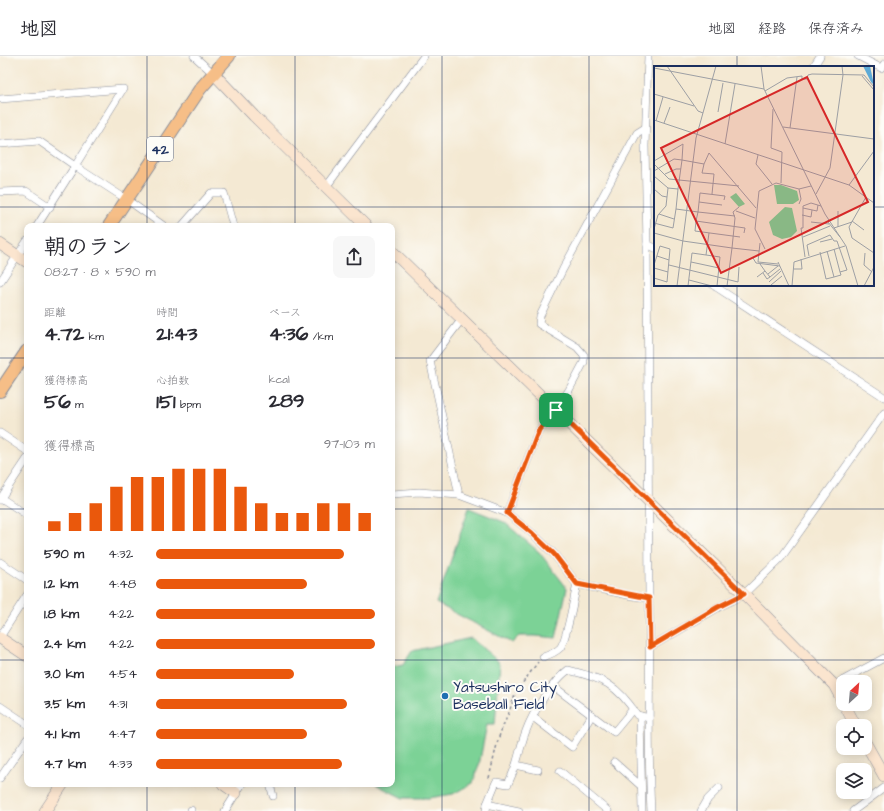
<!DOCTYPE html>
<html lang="ja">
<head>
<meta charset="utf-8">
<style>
	:root { --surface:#fff; --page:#f7f7f7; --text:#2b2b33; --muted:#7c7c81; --line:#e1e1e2; --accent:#ea580c }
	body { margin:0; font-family:"Architects Daughter","Klee One",sans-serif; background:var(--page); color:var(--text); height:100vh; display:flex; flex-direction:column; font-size:15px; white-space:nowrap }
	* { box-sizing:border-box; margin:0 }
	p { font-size:13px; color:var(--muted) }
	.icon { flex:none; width:22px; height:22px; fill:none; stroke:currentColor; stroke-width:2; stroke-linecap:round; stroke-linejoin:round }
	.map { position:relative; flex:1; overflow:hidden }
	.drawer { position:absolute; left:24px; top:167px; width:371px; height:564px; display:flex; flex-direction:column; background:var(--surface); border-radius:8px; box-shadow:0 2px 10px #0003 }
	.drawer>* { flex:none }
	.needle { width:26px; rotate:26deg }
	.controls { position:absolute; left:836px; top:619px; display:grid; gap:8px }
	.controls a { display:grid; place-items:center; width:36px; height:36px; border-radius:8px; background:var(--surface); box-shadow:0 2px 10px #0003; font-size:20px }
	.pin { position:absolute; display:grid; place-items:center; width:34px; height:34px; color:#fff; margin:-17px; border-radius:8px; box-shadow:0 2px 6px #0006 }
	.round { display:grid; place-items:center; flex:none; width:42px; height:42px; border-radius:8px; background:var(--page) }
	.head { display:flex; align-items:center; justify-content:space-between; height:68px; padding:0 20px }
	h1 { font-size:22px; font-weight:700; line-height:30px }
	.metrics { display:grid; grid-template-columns:repeat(3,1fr); gap:6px; height:68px; padding:4px 20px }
	.metrics div { display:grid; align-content:center }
	.metrics b { font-size:20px; font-weight:700 }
	.metrics small { font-size:11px; font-weight:400 }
	.metrics p { font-size:11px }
	.chart { height:112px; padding:8px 20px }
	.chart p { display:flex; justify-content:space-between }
	.chart svg { width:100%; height:72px; margin-top:4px; stroke:var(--accent); stroke-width:6 }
	ul { padding:0 20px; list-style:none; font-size:13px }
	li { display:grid; grid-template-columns:64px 48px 1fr; align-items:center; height:30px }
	li i { height:10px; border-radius:5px; background:var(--accent) }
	header { display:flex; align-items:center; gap:24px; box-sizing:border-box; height:56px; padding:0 20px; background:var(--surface); border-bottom:1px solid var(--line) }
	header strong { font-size:19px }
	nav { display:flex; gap:22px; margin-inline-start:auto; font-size:14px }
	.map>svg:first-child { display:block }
	.green { fill:#7cd296; stroke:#4c807a }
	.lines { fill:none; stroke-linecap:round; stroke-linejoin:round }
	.street-casing { stroke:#888c98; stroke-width:8 }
	.secondary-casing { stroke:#888c98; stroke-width:12 }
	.primary-casing { stroke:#888c98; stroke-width:14 }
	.path { stroke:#888c98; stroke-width:1.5; stroke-dasharray:3 3; stroke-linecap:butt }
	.street { stroke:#fff; stroke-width:7 }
	.secondary { stroke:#fbe5cf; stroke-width:11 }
	.primary { stroke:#f6be87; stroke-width:12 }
	.route-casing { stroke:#fff; stroke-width:8 }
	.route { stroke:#ea580c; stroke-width:5 }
	.grid { fill:none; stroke:#1b2f5e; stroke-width:1; stroke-opacity:0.55 }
	.poi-dot { fill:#1f6fb2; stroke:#fdfcf7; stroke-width:1.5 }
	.labels { text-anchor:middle; stroke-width:4; stroke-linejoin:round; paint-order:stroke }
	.shield { fill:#fdfcf7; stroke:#5f6c8c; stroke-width:1 }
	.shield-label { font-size:14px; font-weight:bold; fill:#1b2f5e }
	.poi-label { font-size:15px; fill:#1b2f5e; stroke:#fdfcf7; text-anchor:start }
	.inset-road { fill:none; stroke:#9d9fa4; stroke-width:1 }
	.view { fill:#d62828; fill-opacity:0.15; stroke:#d62828; stroke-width:2 }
	.inset-edge { fill:none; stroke:#1b2f5e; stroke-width:2 }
</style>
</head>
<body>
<header>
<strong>地図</strong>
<nav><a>地図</a><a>経路</a><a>保存済み</a></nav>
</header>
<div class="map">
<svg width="884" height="755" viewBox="0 0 884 755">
	<rect width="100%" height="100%" fill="#fdfcf7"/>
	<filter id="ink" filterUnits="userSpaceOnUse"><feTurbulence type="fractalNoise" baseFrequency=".025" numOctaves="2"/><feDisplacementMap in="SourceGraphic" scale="8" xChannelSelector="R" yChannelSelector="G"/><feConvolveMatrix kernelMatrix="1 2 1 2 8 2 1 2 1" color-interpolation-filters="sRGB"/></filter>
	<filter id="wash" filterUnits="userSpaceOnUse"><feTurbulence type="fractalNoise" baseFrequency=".012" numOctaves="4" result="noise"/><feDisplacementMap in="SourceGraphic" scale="16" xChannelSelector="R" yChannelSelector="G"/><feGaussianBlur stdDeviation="0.9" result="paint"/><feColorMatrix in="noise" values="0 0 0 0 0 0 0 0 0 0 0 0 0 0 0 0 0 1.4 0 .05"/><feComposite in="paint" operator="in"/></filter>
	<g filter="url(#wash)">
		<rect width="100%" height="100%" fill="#f4e9d3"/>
		<g class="green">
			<polygon points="469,452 504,466 539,496 567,532 556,582 536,580 519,580 512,587 436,547"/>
			<polygon points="471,582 500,607 495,668 487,668 479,709 473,727 453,738 429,742 403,742 379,730 376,728 392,728 392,611 403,609 412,595"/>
		</g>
	</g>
	<g filter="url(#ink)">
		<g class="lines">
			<g class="street-casing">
				<g id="street">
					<polyline points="194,0 214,18"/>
					<path d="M648,0L645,90L647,188L649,542C651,613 647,684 651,755"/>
					<polyline points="858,0 881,12 884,8"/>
					<polyline points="813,11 820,0"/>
					<polyline points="0,43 123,33 75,110 39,85 0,88"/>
					<polyline points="326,131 424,0"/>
					<polyline points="0,136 26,135 50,151"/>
					<polyline points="37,170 75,110 126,143 164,170"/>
					<polyline points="182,170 211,137 224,137 233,170"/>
					<polyline points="647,188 655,192"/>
					<polyline points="0,226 27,185"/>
					<polyline points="713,229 884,341"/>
					<polyline points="0,377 27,395"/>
					<polyline points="392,438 419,436 459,439 507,457 532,477 554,498 577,528 633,540 649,542"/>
					<polyline points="459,439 430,305 462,263"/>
					<polyline points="1,442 27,403"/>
					<polyline points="0,444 1,442 27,459"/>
					<polyline points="507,457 539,374 556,354 569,334 584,306 584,299 577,291 539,268 540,260 563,213 637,77 645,72"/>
					<polyline points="0,506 27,524"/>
					<polyline points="0,581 27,539"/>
					<polyline points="650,591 719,551 744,538 781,502 884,357"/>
					<path d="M543,601C549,599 555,597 560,592C567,584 574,541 577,528"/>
					<polyline points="834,629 884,602"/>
					<polyline points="553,630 614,676 633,653"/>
					<polyline points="0,650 27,668"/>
					<polyline points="640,660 642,755"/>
					<polyline points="533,661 572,691 592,659"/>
					<polyline points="614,706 641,730"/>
					<polyline points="516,709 538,714"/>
					<polyline points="560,715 608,755"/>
					<polyline points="0,722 27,683"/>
					<polyline points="270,728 273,740"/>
					<polyline points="487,748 519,755"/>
					<polyline points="191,754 191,755"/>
					<polyline points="225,755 242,728"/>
					<path d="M486,755L487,748L496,726L508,728C511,721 515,713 517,705C520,695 522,685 526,675C533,656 551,627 568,614C602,622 617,628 637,659L649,662"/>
					<polyline points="701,755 708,743 719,732"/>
					<polyline points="853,755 884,732"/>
				</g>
			</g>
			<g class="secondary-casing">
				<g id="secondary">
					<polyline points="214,18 254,60 366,170"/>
					<polyline points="0,188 27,206"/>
					<polyline points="392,195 744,538 834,629 843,646"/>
					<polyline points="0,582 27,600"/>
					<polyline points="844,648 856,670"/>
					<polyline points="865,686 884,720"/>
					<polyline points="223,728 236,737"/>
					<polyline points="45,755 63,728"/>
				</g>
			</g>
			<g class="primary-casing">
				<g id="primary">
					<polyline points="109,170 200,33 229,0"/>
					<polyline points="0,335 27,295"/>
				</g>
			</g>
			<polyline class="path" points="489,722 498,684 502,672 508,659 516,636 538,606"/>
			<use href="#street" class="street"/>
			<use href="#secondary" class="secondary"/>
			<use href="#primary" class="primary"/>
		</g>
	</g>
	<g class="lines" filter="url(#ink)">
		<g class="route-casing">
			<polygon id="route" points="556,354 744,538 718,551 650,591 649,542 577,528 554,498 532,477 507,457 539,374"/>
		</g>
		<use href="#route" class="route"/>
	</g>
	<path class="grid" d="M147,0V170M295,0V170M442,0V755M589,0V755M737,0V11M0,151H655M873,151H884M737,229V755M0,302H27M392,302H884M0,453H27M392,453H884M0,604H27M392,604H884M147,728V755M295,728V755"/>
	<circle class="poi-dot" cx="445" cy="640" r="4"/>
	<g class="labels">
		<rect class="shield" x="147" y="81" width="26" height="24" rx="3"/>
		<g class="shield-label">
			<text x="160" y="98">42</text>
		</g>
		<g class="poi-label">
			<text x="453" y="636">Yatsushiro City<tspan x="453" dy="17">Baseball Field</tspan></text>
		</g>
	</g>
	<g transform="translate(654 10)">
		<rect width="220" height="220" fill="#f4e9d3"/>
		<path d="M120,119H127L143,125L145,134L139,138H123ZM82,127L91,138L85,141L76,131ZM131,141L138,142L143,165L137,171L128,173L119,169L115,156Z" fill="#7cd296"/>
		<path d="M209,0H216L220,19L217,16Z" fill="#5daad6"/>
		<path class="inset-road" d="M13,0L44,45L49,47M107,0L110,23L171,148L192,180L204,220M0,2L110,23M208,10L220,24M111,25L133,12L148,10V13H153L154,9L158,8L210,9L220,21M0,28L40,40M119,43L117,82L128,86L127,117M64,46L69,17M0,54L195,119L220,137M2,55L9,31M10,57L16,41M129,61L220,73M136,62L143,11M71,78L81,18M104,89L102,98L118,118M0,95L29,78L28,94L20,93L0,105M0,98L15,113L85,120M50,98L55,87L102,142M11,108L22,103H27M0,110L14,122M195,119L220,85M0,123L8,130L13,131L14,122L24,123L28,94L50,98L48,107L60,108L58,128M24,123L22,143L44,146L46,127L71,130L70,134M145,123L147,133L145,138M162,128L176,102L189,9L188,0M212,131L195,161L198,172L220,187M45,136L68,139M85,141L79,146L81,152L78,182L105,185M149,142L163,145L164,139M82,145L101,152M5,148L20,153M148,149L157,151L158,144M42,155L44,146L81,150M198,155L210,164M157,156L175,158M174,156L186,171M0,157L19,162L22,143M184,161V145M180,162L198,156M0,163L4,149L12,140L13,131M0,167L29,175L78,182L73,220M86,171L41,165L42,155L91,162L90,167M149,171L176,160M166,176L178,173M106,177L104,196L124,198M111,183L101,163L105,125L122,117L145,123L157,120M180,183L186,206M166,186L172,213L180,211M211,187L210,199L218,206M52,189L55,167M3,190L15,194M155,190L153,179L176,169L180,175H183L193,204L186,206L187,209L180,211L173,185M151,191L147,162H149V140L157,137L167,140M99,192L102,197L126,200M37,196L65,202M124,196L135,220M0,199L6,180L16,183L13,216L0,212M15,199L84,216L85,201M0,202L14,206M140,203H148L147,193M109,207L113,213L116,211L111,205M114,208L124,200M103,211L111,205L106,198M116,211L126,203M35,214L58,220M115,216L127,205M117,219L128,210M23,220L42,72L62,0M34,220L38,187L66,191L63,220M138,220L140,196L191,180M210,220L220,201"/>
		<path class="view" d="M153,11L214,136L67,207L7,82Z"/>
		<rect width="220" height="220" class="inset-edge"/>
	</g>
</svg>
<div class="controls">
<a><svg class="needle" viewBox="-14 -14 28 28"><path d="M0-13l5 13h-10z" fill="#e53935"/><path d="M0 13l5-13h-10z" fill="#7c7c81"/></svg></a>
<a><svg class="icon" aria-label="locate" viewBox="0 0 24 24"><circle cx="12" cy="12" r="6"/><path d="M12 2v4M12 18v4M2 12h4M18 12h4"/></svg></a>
<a><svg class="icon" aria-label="layers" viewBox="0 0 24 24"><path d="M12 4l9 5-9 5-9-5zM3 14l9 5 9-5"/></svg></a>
</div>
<div class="pin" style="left:556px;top:354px;background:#1e9e55"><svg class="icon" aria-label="arrive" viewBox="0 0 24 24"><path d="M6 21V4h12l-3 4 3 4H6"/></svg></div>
<section class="drawer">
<div class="head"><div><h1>朝のラン</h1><p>08:27 · 8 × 590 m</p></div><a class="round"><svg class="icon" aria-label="share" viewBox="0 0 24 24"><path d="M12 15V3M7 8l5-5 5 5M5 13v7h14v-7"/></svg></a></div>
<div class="metrics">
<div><p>距離</p><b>4.72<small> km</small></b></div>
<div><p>時間</p><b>21:43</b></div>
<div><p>ペース</p><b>4:36<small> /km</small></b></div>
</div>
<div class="metrics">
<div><p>獲得標高</p><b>56<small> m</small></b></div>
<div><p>心拍数</p><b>151<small> bpm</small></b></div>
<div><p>kcal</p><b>289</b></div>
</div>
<div class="chart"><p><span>獲得標高</span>97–103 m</p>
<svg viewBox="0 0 160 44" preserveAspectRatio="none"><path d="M5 44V38M15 44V33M25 44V27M35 44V17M45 44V11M55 44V11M65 44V6M75 44V6M85 44V6M95 44V17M105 44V27M115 44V33M125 44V33M135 44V27M145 44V27M155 44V33"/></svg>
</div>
<ul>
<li><b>590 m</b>4:32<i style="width:86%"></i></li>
<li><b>1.2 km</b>4:48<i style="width:69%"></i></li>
<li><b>1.8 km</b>4:22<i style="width:100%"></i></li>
<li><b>2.4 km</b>4:22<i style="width:100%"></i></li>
<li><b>3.0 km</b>4:54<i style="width:63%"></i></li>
<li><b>3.5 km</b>4:31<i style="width:87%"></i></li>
<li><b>4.1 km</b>4:47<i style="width:69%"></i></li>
<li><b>4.7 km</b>4:33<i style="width:85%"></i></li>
</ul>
</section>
</div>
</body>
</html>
